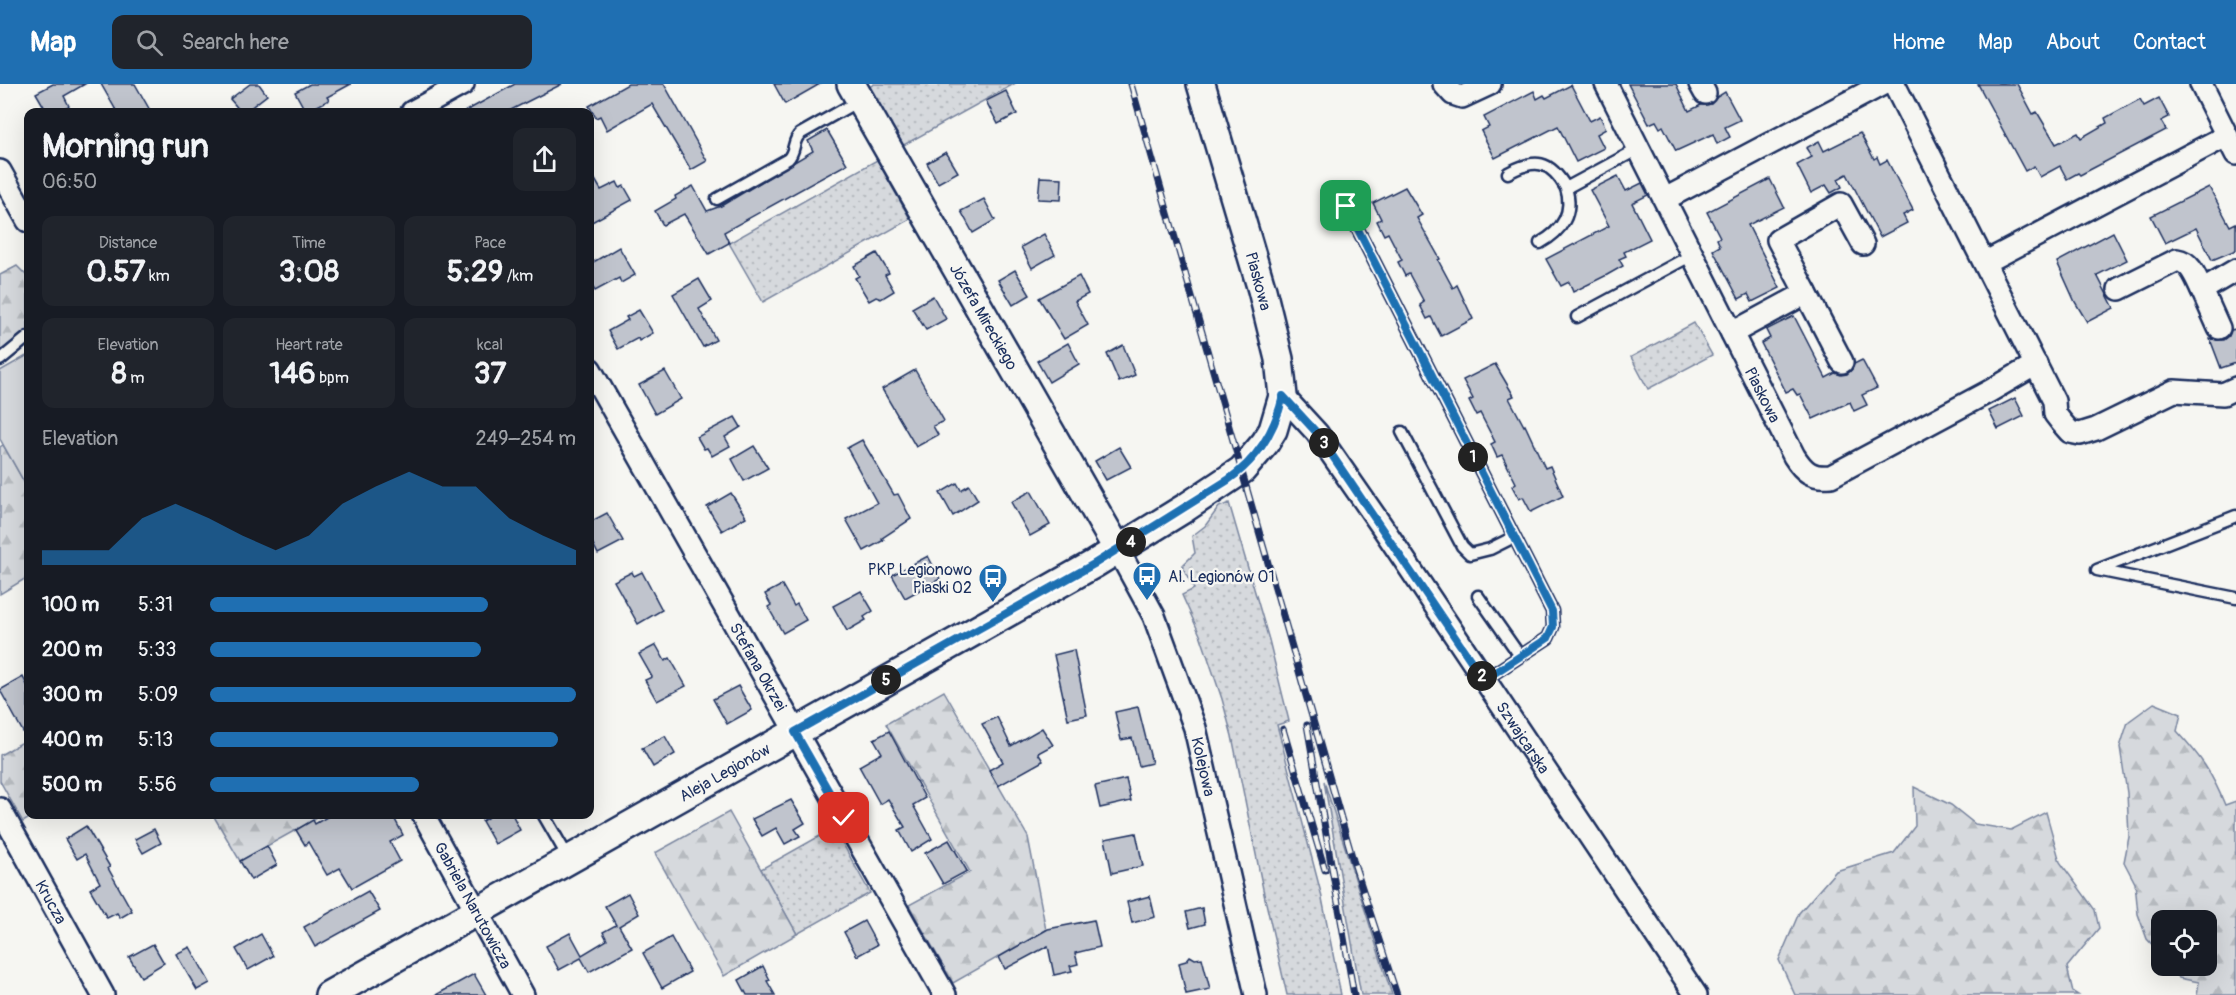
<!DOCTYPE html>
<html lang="en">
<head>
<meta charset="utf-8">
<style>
	:root { --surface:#171b24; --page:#20242c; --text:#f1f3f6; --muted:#9ea1a6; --accent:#1f6fb2 }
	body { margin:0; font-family:Pangolin,sans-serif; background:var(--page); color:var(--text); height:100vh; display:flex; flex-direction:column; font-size:22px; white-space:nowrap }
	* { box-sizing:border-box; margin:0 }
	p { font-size:20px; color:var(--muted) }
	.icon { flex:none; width:33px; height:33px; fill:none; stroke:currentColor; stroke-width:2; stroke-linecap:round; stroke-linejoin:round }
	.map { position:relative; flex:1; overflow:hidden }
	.sheet { position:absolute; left:24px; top:24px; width:570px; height:711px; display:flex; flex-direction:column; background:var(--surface); border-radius:12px; box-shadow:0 6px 24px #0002 }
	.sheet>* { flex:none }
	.buttons { position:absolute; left:2151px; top:826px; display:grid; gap:12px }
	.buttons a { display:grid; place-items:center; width:66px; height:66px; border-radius:12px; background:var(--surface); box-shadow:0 6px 24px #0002; font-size:30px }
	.pin { position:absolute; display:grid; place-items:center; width:51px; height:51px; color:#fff; margin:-26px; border-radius:12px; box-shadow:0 3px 9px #0006 }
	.km { position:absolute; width:30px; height:30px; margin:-15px; border-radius:50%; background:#222; color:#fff; font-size:16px; line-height:30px; text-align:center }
	.round { display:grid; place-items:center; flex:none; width:63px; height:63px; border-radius:12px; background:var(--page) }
	.headline { display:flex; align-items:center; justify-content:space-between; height:102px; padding:0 18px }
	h1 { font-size:33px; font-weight:700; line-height:45px }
	.metrics { display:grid; grid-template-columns:repeat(3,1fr); gap:9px; height:102px; padding:6px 18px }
	.metrics div { display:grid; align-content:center; border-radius:12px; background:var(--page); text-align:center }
	.metrics b { font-size:30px; font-weight:700 }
	.metrics small { font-size:16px; font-weight:400 }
	.metrics p { font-size:16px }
	.chart { height:168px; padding:12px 18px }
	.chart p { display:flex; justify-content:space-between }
	.chart svg { width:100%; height:108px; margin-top:6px; fill:var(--accent); opacity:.7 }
	ul { padding:0 18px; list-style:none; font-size:20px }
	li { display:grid; grid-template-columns:96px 72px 1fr; align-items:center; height:45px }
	li i { height:15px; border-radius:8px; background:var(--accent) }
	header { display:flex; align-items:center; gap:36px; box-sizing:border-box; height:84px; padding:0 30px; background:var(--accent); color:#fff }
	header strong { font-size:28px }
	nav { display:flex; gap:33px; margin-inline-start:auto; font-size:21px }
	.search { width:420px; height:54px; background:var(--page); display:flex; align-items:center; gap:15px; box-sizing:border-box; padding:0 21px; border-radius:12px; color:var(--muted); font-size:22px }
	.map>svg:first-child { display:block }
	.green { fill:url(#green-dots); stroke:#78849e; stroke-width:1.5 }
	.forest { fill:url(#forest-firs); stroke:#78849e; stroke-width:1.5 }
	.pitch { fill:#d6d9dd; stroke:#78849e; stroke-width:1.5 }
	.building { fill:#c0c4cd; stroke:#1b2f5e; stroke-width:1.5 }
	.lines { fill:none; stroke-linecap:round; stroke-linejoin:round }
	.service-casing { stroke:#1b2f5e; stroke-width:15 }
	.minor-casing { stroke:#1b2f5e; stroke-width:26 }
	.tertiary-casing { stroke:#1b2f5e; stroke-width:32 }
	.service { stroke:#f6f6f2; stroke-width:10 }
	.minor { stroke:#f6f6f2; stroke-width:21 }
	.tertiary { stroke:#f6f6f2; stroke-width:27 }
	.rail-casing { stroke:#1b2f5e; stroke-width:7 }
	.rail { stroke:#f6f6f2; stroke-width:4.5; stroke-dasharray:14; stroke-linecap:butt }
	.route-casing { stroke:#fff; stroke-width:12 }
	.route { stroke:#1f6fb2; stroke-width:8 }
	.labels { text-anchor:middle; stroke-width:4.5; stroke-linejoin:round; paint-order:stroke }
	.street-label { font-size:16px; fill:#1b2f5e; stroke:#f6f6f2 }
	.poi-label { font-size:16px; fill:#1b2f5e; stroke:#f6f6f2; text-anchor:end }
</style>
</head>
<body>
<header>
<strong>Map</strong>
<div class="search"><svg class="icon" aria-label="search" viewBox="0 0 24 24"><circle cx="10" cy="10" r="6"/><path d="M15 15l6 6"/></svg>Search here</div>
<nav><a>Home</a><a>Map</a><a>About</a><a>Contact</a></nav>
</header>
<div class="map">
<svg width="2236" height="911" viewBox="0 0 2236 911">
	<defs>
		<pattern id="green-dots" width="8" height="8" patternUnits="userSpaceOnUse" patternTransform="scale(1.5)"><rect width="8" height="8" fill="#d6d9dd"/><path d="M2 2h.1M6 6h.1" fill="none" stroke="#b7bbc0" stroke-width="1.8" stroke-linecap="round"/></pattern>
		<pattern id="forest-firs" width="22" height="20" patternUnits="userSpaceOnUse" patternTransform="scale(1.5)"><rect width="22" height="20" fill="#d6d9dd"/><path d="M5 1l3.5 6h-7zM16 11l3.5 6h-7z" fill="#b7bbc0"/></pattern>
	</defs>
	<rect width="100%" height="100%" fill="#f6f6f2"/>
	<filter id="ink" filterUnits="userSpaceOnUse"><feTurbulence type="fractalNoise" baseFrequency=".0167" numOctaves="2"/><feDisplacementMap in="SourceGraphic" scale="12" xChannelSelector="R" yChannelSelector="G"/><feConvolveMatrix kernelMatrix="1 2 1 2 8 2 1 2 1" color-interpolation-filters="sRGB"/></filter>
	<g filter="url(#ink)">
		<g class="green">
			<polygon points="874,0 1014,0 902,62 868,4"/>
			<polygon points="877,76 910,135 763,218 729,159"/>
			<polygon points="1694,239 1712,271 1648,305 1631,273"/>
			<polygon points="1229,419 1269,556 1289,637 1277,641 1321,809 1341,911 1287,911 1264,810 1232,652 1222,615 1201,553 1182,511 1194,505 1182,482 1195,469 1192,452 1205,442 1219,423"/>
			<polygon points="1324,697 1392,911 1361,911"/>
			<polygon points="834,744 870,809 797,850 761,785"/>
		</g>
		<g class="forest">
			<polygon points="17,182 28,193 28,246 22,254 0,267 0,191"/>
			<polygon points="3,361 28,405 28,493 0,510 0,363"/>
			<polygon points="944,607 1028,753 1046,846 953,899 909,821 970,788 886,640"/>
			<path d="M2154,619L2181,630L2177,647C2201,673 2212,689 2225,721L2236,717V911H2197L2199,898L2179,894L2173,882H2206V837H2162L2161,870L2147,855L2138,830L2135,799L2124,778L2129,753L2127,709L2120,663L2128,638Z"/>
			<polygon points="28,655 28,730 35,731 23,738 0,697 0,671"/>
			<polygon points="1914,703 1951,721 1975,740 2011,746 2046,728 2060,778 2095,826 2099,844 2067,883 2073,908 2078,911 1795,911 1779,876 1799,829 1836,787 1894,769 1915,742"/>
			<polygon points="729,728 797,850 724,892 655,769"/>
			<polygon points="213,731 323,731 240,777"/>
		</g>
		<polygon class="pitch" points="28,271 28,405 0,355 0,287"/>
		<g class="building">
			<polygon points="53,0 85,0 64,12 69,22 64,24 66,28 47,28 36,9"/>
			<polygon points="101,0 135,0 151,28 117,28"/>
			<polygon points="250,0 259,0 267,11 245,28 241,28 230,15"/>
			<polygon points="310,0 351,0 327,13 329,16 306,28 295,8"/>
			<polygon points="515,0 562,0 507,28 464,28"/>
			<polygon points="628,0 664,0 707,77 691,86 652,20 607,46 600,32 596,34 589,22"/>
			<polygon points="774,0 820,0 785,20"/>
			<polygon points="1628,0 1676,0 1689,27 1701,21 1711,20 1717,13 1725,8 1740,36 1725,43 1730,53 1717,60 1713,50 1676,67 1663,42 1660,44 1656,37 1649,40"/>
			<polygon points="1978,0 2017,0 2033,30 2037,28 2056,60 2078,49 2081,54 2107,39 2105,34 2140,15 2144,22 2159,14 2169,33 2161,37 2166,46 2080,91 2078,89 2067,95 2060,82 2040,93 2034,82 2025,87"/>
			<polygon points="1571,1 1590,37 1600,32 1606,45 1597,50 1604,64 1576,78 1558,42 1495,74 1481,47 1489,43 1484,33 1534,7 1537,15 1544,11 1546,14"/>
			<polygon points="1006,7 1017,30 998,40 986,17"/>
			<polygon points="827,46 847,80 724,148 729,159 709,170 684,130 663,141 655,127 676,115 675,112 693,102 707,127 721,122 813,67 808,57"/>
			<polygon points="1860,49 1874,75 1877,73 1880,80 1887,76 1913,126 1903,131 1907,139 1880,153 1847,90 1838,95 1842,103 1831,109 1826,101 1811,109 1797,81 1812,73 1806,64 1819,57 1824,67"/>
			<polygon points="946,68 958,88 938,99 927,79"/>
			<polygon points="590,87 601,106 617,98 620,104 624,102 632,116 590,139"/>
			<polygon points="1618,92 1626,107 1642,99 1648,111 1632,119 1650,155 1624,168 1626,172 1619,175 1623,182 1607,191 1573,208 1569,198 1561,202 1546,175 1609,142 1590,106"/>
			<polygon points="1040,93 1062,94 1061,116 1038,115"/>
			<polygon points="1770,95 1784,123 1748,141 1780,204 1752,218 1748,210 1739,215 1713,166 1720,162 1717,155 1720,153 1707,128"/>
			<polygon points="1405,103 1422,131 1417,134 1440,175 1438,176 1453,204 1457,201 1473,235 1441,252 1431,233 1427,235 1420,221 1424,218 1409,190 1405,192 1398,178 1402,176 1388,149 1384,151 1377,137 1381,135 1373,119"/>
			<polygon points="2209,103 2230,142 2236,139 2236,166 2212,176 2196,144 2165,159 2151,132"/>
			<polygon points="984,115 995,136 973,149 961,127"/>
			<polygon points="2113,148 2127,176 2097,191 2114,224 2087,238 2075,218 2057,178"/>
			<polygon points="1044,150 1055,171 1032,184 1021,163"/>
			<polygon points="619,163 635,191 621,199 619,194 595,207 590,198 590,180"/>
			<polygon points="877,169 889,189 885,191 894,207 881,215 876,213 869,217 855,194 859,192 854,182"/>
			<polygon points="1015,186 1030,211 1013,221 998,196"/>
			<polygon points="1079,192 1088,210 1075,217 1088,241 1064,255 1039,214"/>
			<polygon points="699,195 712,217 699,225 716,256 703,263 673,210"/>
			<polygon points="933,212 946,235 926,246 912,224"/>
			<polygon points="639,226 653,249 639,257 638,254 618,265 608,247 628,236 626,233"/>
			<polygon points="1794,232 1826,294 1835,289 1841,291 1847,290 1852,285 1854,280 1862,276 1877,304 1862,311 1867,321 1854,327 1850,318 1813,335 1800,310 1797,311 1793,305 1786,308 1761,259 1770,254 1766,246"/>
			<polygon points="2236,245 2236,279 2221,284 2210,255 2224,256 2229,252 2231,246"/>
			<polygon points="1068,259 1079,280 1049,298 1037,277"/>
			<polygon points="1123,261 1135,291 1119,298 1107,270"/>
			<polygon points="1495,280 1514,312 1509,314 1524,342 1525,341 1545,384 1550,382 1563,412 1531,428 1523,413 1519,415 1512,402 1516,399 1502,371 1497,373 1491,360 1495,358 1480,329 1476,331 1469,317 1473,315 1463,296"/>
			<polygon points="915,286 944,337 933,342 938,351 916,363 882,305"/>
			<polygon points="665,287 681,315 655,330 639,301"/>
			<polygon points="2015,314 2024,332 1998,345 1989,327"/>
			<polygon points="735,333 741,343 725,353 730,362 712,372 707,364 704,365 697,353"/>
			<polygon points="862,356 894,411 898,410 911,435 882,454 884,456 864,467 846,435 877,419 847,364"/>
			<polygon points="754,362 768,384 744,397 732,375"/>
			<polygon points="1119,363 1131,383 1106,396 1095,377"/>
			<polygon points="957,399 961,406 969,401 978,416 953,432 940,409"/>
			<polygon points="1031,407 1050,441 1030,452 1011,418"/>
			<polygon points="731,409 746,433 722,447 707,423"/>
			<polygon points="607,429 623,457 598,470 590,454 590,438"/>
			<polygon points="928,472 940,495 905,514 892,491"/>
			<polygon points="632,488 634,492 642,488 662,526 638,540 614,497"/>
			<polygon points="782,501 794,522 797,520 806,536 783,549 768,523 771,521 765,510"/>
			<polygon points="861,507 873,527 864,533 866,536 847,547 833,522"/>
			<polygon points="656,561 665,577 670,574 686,602 657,617 645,596 652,593 639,570"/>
			<polygon points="1074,566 1087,631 1068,635 1054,571"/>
			<polygon points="23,593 28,603 28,657 0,606"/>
			<polygon points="738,602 752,626 727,640 713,615"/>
			<polygon points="1138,623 1152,679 1139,682 1132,654 1121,656 1115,628"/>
			<polygon points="997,633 1011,662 1042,644 1053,661 1038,669 1043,677 998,702 989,686 1003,678 982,640"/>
			<polygon points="889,647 925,714 913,721 932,755 911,768 899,746 905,743 888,715 880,720 859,682 882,669 874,655"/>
			<polygon points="665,652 675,670 653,683 642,664"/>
			<polygon points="1126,695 1131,717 1100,724 1095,702"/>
			<polygon points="791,716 805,739 795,745 800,752 785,760 776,744 762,752 752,735"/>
			<polygon points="332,730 392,730 403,751 390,758 400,777 352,804 340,784 327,791 308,758 305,761 296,746 313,736 315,740"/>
			<polygon points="493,730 512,730 520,746 495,760 482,737"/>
			<polygon points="86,742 110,783 108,784 132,827 120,834 117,829 107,834 90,805 100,799 85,770 77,775 65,755"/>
			<polygon points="154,745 161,759 143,769 135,755"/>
			<polygon points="1136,749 1143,782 1112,789 1105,755"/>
			<polygon points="949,756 967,787 943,800 925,769"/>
			<polygon points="267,762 277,781 251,796 240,777"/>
			<polygon points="368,807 380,827 315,863 304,843"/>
			<polygon points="628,809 639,830 619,842 632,864 589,888 581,874 559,886 546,862 570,849 582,871 607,856 603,848 616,841 605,822"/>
			<polygon points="1150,812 1155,833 1132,839 1127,818"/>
			<polygon points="1202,824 1205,840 1190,844 1186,828"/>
			<polygon points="1094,836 1100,863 1075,869 1078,880 1070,882 1072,887 1054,891 1048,862 1005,885 999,873 1048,845"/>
			<polygon points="864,837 877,861 857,872 844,848"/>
			<polygon points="261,850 273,872 248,886 236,865"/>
			<polygon points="671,853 690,888 662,904 643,869"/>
			<polygon points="153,860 164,879 141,893 129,873"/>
			<polygon points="190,863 210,899 197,906 176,870"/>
			<polygon points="1190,872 1195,875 1202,874 1210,905 1186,910 1179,879 1186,877"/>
			<polygon points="763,882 770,896 767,897 775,911 747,911 739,896"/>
			<polygon points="474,890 486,911 436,911"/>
		</g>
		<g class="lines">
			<g class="service-casing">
				<g id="service">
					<path d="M1508,89C1535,74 1550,76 1566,104L1640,64"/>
					<path d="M717,115L788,75C796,67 792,57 800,50L860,16"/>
					<polyline points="1346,122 1552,527 1553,543 1548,554 1484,596"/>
					<path d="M1540,159C1562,147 1574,129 1566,104"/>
					<polyline points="1577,233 1692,171"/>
					<polyline points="0,276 28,253"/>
					<polyline points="1402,348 1462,462 1470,470 1490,465 1514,453"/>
					<polyline points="2236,432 2097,486 2236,514"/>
					<polyline points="1478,512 1520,572"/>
					<polyline points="543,730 569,775"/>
				</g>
			</g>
			<g class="minor-casing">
				<g id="minor">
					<polyline points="1444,0 1453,10 1462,13 1490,0"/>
					<path id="s1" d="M1606,0L1794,372C1804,388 1812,394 1831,392L1990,307L2036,280"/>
					<polyline points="1700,0 1705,9"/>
					<polyline points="1894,0 2054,317 2055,330 2062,339 2070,348 2080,350 2096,345 2174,307 2223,310 2236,304"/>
					<polyline points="2201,0 2236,70"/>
					<polyline points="412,28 463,0"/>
					<polyline points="0,87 28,137"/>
					<polyline points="1665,115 1883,0"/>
					<polyline points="1986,178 2226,52"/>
					<path d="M2119,205L2177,176C2191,178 2196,194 2202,206"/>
					<polyline points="1806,209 1778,156 1841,120 1863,160"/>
					<polyline points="2219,244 2202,206 2236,186"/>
					<polyline points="1732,249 1806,209 1842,278"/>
					<path id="s2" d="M590,285L945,911"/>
					<path id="s3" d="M1283,312L1317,349L1381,441L1696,911"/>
					<path id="s4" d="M1118,466L1154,532L1195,644L1256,911"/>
					<path id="s5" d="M0,725L103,911"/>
					<path id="s6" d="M423,730L523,911"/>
				</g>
			</g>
			<g class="tertiary-casing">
				<g id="tertiary">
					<path id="s7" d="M851,0L1118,466"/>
					<path id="s8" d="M329,911L1094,480L1185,424L1242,386L1265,359L1273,346L1283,312L1279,275L1262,206L1201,0"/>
				</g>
			</g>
			<use href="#service" class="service"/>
			<use href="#minor" class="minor"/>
			<use href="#tertiary" class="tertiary"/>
			<g class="rail-casing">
				<g id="rail">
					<polyline points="1131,0 1353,776 1397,911"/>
					<polyline points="1307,641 1354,911"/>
					<polyline points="1283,645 1325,786"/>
				</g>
			</g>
			<use href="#rail" class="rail"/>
		</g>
	</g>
	<g class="lines" filter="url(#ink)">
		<g class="route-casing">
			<path id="route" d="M844,734L795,648L1094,480L1228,396C1258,375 1275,347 1283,312L1317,349L1484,596L1548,554L1553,543L1552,527L1346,122"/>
		</g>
		<use href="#route" class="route"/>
	</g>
	<defs>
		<g id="bus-pin" transform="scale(1.5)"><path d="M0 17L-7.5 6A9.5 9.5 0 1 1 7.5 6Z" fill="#1f6fb2" stroke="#f6f6f2"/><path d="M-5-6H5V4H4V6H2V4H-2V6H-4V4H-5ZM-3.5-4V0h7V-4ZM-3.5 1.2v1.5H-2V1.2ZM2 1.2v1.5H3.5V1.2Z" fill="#fff"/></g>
	</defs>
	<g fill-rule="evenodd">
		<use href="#bus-pin" x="1147" y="492"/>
		<use href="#bus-pin" x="993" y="494"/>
	</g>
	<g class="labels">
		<g class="street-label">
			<text transform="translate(1259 197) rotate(75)" y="6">Piaskowa</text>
			<text dy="6" stroke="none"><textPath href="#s7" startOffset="268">Józefa Mireckiego</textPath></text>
			<text dy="6" stroke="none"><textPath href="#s1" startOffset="348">Piaskowa</textPath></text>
			<text dy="6" stroke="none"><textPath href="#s2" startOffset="342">Stefana Okrzei</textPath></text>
			<text dy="6" stroke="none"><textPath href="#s3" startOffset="418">Szwajcarska</textPath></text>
			<text dy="6" stroke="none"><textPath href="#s4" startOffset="234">Kolejowa</textPath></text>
			<text dy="6" stroke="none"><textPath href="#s8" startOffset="454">Aleja Legionów</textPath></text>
			<text dy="6" stroke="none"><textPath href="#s5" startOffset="106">Krucza</textPath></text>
			<text dy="6" stroke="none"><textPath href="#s6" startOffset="104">Gabriela Narutowicza</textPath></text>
		</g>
		<g class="poi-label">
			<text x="972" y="491">PKP Legionowo<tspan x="972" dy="18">Piaski 02</tspan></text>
			<text x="1168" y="498" text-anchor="start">Al. Legionów 01</text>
		</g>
	</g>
</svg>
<div class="buttons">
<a><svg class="icon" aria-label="locate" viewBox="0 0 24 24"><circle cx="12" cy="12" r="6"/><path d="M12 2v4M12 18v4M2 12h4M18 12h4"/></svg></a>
</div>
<div class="pin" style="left:1346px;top:122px;background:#1e9e55"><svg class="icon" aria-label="arrive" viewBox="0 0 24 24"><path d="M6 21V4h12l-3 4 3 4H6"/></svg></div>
<div class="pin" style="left:844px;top:734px;background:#d93025"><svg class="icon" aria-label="check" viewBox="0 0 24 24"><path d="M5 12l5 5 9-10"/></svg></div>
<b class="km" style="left:1473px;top:373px">1</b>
<b class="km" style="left:1482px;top:592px">2</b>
<b class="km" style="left:1324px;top:359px">3</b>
<b class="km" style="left:1131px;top:458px">4</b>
<b class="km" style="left:886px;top:596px">5</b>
<section class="sheet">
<div class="headline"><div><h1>Morning run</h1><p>06:50</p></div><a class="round"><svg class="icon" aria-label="share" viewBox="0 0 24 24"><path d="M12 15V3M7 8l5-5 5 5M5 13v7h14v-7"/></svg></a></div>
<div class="metrics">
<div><p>Distance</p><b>0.57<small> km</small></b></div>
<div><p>Time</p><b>3:08</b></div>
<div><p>Pace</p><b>5:29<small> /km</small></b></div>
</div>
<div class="metrics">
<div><p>Elevation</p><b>8<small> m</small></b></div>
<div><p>Heart rate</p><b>146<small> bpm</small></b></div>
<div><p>kcal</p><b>37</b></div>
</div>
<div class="chart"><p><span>Elevation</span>249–254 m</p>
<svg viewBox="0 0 160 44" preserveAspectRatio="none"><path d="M0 44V38L10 38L20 38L30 25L40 19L50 25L60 32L70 38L80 32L90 19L100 12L110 6L120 12L130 12L140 25L150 32L160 38V44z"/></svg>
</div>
<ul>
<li><b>100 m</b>5:31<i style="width:76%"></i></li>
<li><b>200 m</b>5:33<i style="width:74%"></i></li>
<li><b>300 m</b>5:09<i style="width:100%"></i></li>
<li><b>400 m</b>5:13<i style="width:95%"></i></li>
<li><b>500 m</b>5:56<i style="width:57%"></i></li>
</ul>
</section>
</div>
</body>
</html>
